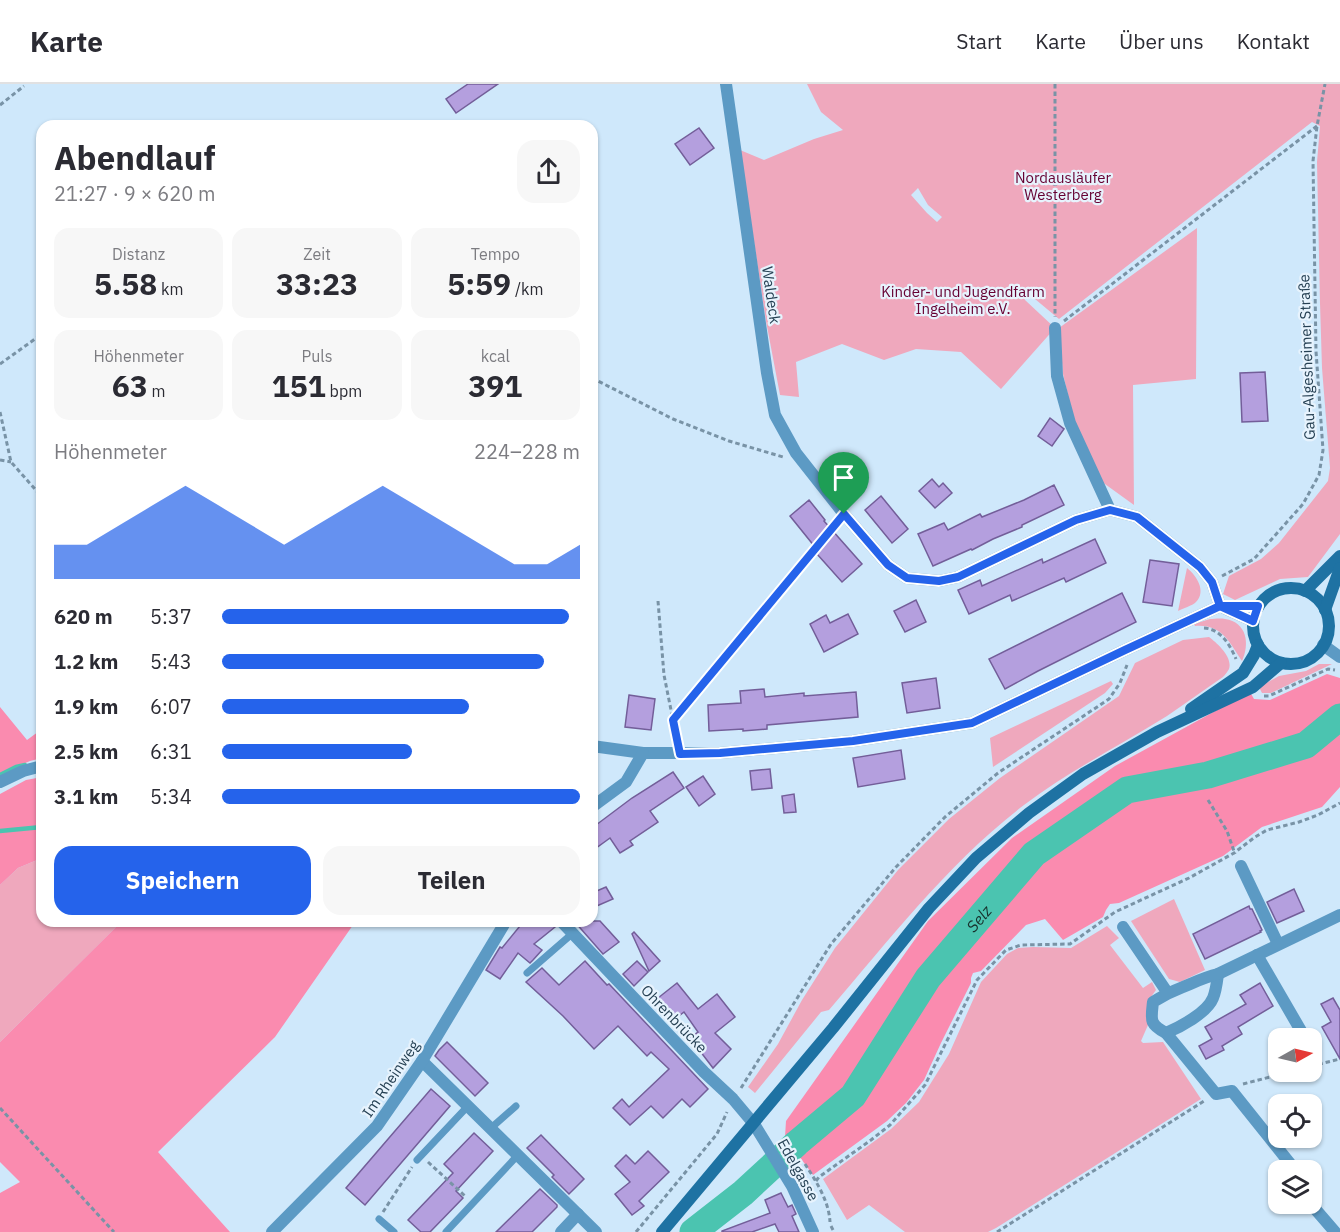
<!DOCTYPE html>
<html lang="de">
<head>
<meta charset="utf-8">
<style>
	:root { --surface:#fff; --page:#f7f7f7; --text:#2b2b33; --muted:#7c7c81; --line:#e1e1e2; --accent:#2563eb }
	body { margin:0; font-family:"IBM Plex Sans",sans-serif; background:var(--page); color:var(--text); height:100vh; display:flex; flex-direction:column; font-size:22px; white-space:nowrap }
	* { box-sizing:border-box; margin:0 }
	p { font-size:20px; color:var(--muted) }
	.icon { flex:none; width:33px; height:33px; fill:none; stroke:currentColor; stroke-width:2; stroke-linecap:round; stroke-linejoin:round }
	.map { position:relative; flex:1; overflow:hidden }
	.panel { position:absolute; left:36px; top:36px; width:562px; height:807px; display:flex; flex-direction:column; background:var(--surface); border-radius:18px; box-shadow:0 2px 4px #0004 }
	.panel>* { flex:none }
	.needle { width:39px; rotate:82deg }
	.buttons { position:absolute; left:1268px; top:944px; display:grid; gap:12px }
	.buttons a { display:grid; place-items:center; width:54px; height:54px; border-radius:12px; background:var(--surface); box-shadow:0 2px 4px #0004; font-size:30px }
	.pin { position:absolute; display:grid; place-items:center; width:51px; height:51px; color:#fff; margin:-62px -26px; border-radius:50% 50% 50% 0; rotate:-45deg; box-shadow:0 0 6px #0007 }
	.pin .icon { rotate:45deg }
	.round { display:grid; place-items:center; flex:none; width:63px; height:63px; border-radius:18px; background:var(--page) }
	.head { display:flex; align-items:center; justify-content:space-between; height:102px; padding:0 18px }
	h1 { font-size:33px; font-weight:700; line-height:45px }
	.metrics { display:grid; grid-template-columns:repeat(3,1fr); gap:9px; height:102px; padding:6px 18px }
	.metrics div { display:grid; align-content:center; border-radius:15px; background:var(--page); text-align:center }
	.metrics b { font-size:30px; font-weight:700 }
	.metrics small { font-size:16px; font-weight:400 }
	.metrics p { font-size:16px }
	.chart { height:168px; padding:12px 18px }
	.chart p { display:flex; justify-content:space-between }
	.chart svg { width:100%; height:108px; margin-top:6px; fill:var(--accent); opacity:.7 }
	.cta { display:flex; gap:12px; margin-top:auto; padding:12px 18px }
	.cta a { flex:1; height:69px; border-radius:18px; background:var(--accent); color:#fff; font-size:24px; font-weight:700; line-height:69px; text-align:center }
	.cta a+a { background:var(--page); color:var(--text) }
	ul { padding:0 18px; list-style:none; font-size:20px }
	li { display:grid; grid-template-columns:96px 72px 1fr; align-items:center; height:45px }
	li i { height:15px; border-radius:8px; background:var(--accent) }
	header { display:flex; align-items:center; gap:36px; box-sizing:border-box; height:84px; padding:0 30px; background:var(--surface); border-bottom:2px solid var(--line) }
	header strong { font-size:28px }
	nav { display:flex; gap:33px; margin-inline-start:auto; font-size:21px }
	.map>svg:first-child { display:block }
	.green { fill:#efa8bd; fill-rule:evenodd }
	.forest { fill:#fa8baf }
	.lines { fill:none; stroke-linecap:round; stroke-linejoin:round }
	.stream { stroke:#4bc4b0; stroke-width:4.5 }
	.river { stroke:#4bc4b0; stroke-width:27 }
	.building { fill:#b49fde; stroke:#735e99; stroke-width:1.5 }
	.path { stroke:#7993a6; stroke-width:3; stroke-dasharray:4.5 3; stroke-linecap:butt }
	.lane { stroke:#5c9ac4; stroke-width:7 }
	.street { stroke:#5c9ac4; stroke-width:12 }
	.secondary { stroke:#1e72a3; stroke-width:12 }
	.route-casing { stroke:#fff; stroke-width:12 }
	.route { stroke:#2563eb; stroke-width:8 }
	.labels { text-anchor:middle; stroke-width:4.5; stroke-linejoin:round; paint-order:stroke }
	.park-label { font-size:15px; fill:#660032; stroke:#e7f3fd }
	.street-label { font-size:15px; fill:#254053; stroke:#e7f3fd }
	.water-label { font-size:16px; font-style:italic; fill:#17312c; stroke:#e7f3fd }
</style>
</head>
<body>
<header>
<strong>Karte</strong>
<nav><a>Start</a><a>Karte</a><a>Über uns</a><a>Kontakt</a></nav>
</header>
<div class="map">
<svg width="1340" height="1148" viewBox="0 0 1340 1148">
	<rect width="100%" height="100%" fill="#cfe8fb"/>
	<g class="green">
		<path d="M807,0H1340V450L1308,493L1280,495L1235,516L1223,510L1229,492L1261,475L1279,459L1328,397L1330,384L1322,284L1320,219L1317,78L1320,42L1312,38L1059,235L1023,205L1025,216L1055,244L1001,305L961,268L916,265L884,276L842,260L796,278L799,313L780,311L766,237L740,66L764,76L814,55L843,46L821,28ZM918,104L928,121L942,133L937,138L927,129L911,111Z"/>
		<polygon points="1197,144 1196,295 1133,301 1134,421 1098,395 1074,336 1063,290 1059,244"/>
		<path d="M1187,484C1196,491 1207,507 1196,518C1192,522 1183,524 1178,527Z"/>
		<path d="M1210,535C1214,535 1220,534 1225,535C1247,538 1250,560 1242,577C1229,558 1222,540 1195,542L1194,540Z"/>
		<path d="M1209,553C1217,559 1233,573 1229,585C1228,587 1225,591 1223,593C1204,606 1186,619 1167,632C1119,662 1069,687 1024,721C948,779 890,855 829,926L821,928L755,1009L748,1003L778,960L802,916L835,864L898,786L949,735L1000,694L1119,612L1135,579L1183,556Z"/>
		<polygon points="1319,580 1332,580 1271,609 1262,609 1259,603 1279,592 1306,587"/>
		<polygon points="1111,597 1113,600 1105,609 993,683 990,654"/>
		<polygon points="42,774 42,837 122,837 0,958 0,801 18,784"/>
		<polygon points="1174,815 1205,886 1180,898 1169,895 1131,837"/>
		<polygon points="1107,842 1119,854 1110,861 1143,904 1152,898 1156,906 1148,917 1148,941 1141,957 1143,959 1163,958 1201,1015 996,1144 988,1148 905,1148 869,1121 847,1136 823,1095 891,1045 919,1018 949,970 981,898 1007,870 1018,864 1033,863 1071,864"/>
	</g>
	<g class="forest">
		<polygon points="1327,590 1340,594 1340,703 1322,723 1262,743 1223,772 1119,819 1110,820 1106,826 1103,833 1063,856 1045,835 1026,841 981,887 973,889 971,894 971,899 941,959 924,996 906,1019 887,1037 813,1091 785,1053 786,1037 928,837 1012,754 1115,682 1250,608 1254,615 1270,616"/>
		<polygon points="0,623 27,656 42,645 42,674 30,677 0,690"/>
		<polygon points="42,693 42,774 18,784 0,801 0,710 26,696"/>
		<polygon points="122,837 353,837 353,841 275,953 158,1068 230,1148 0,1148 0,1109 20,1098 0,1078 0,958"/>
	</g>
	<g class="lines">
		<g class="stream">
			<polyline points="0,691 16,683 25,681"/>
			<polyline points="0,747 42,743"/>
		</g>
		<path class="river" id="s1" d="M693,1148L743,1109L797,1059L853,1012L928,894L1034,770L1127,706L1208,691L1306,661L1340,633"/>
	</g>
	<g class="building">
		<polygon points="468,0 498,0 456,29 446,15"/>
		<polygon points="699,44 714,64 690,81 675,60"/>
		<polygon points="1265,288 1268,337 1242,338 1240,289"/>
		<polygon points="1050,334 1064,345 1052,362 1038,352"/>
		<polygon points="932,395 939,403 943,399 952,409 935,424 919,407"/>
		<polygon points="1054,401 1064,421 1022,441 1022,443 993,455 972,466 971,465 933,482 918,450 944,439 948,446 980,430 982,433 1024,416"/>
		<polygon points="881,412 908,445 892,459 865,426"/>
		<polygon points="809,416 825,436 824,437 862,480 842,498 817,470 819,468 790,432"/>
		<polygon points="1095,455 1106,479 1066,498 1064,494 1012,517 1010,511 969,530 958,506 980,496 982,502 1042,475 1043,479"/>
		<polygon points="1150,476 1179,480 1172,522 1143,518"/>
		<polygon points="1122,509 1136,538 1038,587 1005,605 989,575"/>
		<polygon points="916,516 926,538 905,548 894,527"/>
		<polygon points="848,530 858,550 824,568 810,540 826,531 830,539"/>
		<polygon points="936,594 940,624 907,629 902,599"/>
		<polygon points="764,605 765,613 804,609 804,612 856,608 858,633 767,641 767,645 743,647 743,645 709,647 708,621 741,619 740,607"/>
		<polygon points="629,611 655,615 651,646 625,643"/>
		<polygon points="901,666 905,695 858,703 853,674"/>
		<polygon points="770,685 772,704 752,706 750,687"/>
		<polygon points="673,688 684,704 650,727 658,738 630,757 633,761 620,769 610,754 592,767 592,744 632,714"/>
		<polygon points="703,692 715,710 699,722 686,703"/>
		<polygon points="794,710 796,728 784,729 782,712"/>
		<polygon points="606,803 613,815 592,824 592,809"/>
		<polygon points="1294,805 1304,827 1277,839 1267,818"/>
		<polygon points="1249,822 1250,825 1252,825 1262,846 1260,847 1261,848 1205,875 1193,850"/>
		<polygon points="524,837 553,837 555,843 534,860 542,866 533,876 530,879 518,869 500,895 486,886 500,863 502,864"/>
		<polygon points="574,837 600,837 619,858 603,870"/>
		<polygon points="634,848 660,877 649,887 632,850"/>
		<polygon points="585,877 607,901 609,900 708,1005 690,1023 682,1015 663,1034 651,1022 630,1041 613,1024 622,1015 629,1023 669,985 651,968 647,972 618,942 594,965 563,932 526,898 542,884 559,901"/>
		<polygon points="637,877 648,888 634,902 623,890"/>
		<polygon points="677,899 698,925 717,910 735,933 715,949 731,965 713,984 690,954 698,948 684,928 675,935 658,914"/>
		<polygon points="1260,899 1273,922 1238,943 1242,950 1222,962 1224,966 1206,975 1199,962 1212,955 1205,943 1246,920 1240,911"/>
		<polygon points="1333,914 1340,926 1340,975 1322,943 1331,938 1321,920"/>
		<polygon points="447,958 488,999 475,1012 435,972 439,966"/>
		<polygon points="431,1005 450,1022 365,1121 346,1104"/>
		<polygon points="474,1049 493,1067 456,1107 463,1114 430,1148 421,1148 408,1136 453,1089 444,1080"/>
		<polygon points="541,1051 584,1095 569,1110 552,1093 554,1091 527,1064"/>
		<polygon points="648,1067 669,1088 639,1117 644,1122 632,1131 615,1110 630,1098 615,1082 626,1071 635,1080"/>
		<polygon points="540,1105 557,1121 557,1123 532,1148 496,1148"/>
		<polygon points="781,1109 788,1123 792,1121 796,1130 792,1132 799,1148 779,1148 775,1140 752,1148 722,1148 722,1147 770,1129 765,1116"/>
	</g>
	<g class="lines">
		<g class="path">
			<polyline points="1055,0 1055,233"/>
			<polyline points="0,21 24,2"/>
			<polyline points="1064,237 1317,42"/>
			<polyline points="0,280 42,250"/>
			<polyline points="592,294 673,335 729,357 783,373"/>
			<polyline points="0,328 11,378 42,413"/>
			<polyline points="0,376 11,378"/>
			<polyline points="1222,492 1254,475 1303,420 1319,391 1323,366 1316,267 1313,77 1317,42 1325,0"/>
			<polyline points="658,517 664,591 677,656"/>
			<path d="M1204,544C1221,545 1230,561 1236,575"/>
			<polyline points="1264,612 1269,612 1328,585 1335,586"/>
			<polyline points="673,636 836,439"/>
			<polyline points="1208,716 1227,747 1235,770"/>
			<polyline points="1311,982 1340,975"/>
			<polyline points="1243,1000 1293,987"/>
			<polyline points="741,1004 831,860 896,783 945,733 998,689 1109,615 1120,599 1127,581"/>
			<polyline points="0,1024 114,1148"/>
			<polyline points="428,1078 465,1112"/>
			<path d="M805,1080C816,1097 829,1117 830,1138"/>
			<polyline points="816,1097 819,1093 871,1056 890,1041 925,1001 977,896 1006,866 1021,861 1070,860 1115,828 1189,794 1234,769 1255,753 1267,746 1299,738 1318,731 1340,719"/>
			<polyline points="383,1128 412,1083"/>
			<polyline points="831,1142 834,1148"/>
			<polyline points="636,1148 717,1050 727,1028"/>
			<polyline points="997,1148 1204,1017"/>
		</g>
		<g class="lane">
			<polyline points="527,889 573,849"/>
			<polyline points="491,1044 516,1022"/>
			<polyline points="417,1076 468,1022"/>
			<polyline points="379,1135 394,1148"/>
			<polyline points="446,1148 518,1071"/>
		</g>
		<g class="street">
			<polyline points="726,0 767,289 775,331 796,369 844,430 888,481 907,494 939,497 958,493 1076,436 1110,426 1137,433 1200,483 1212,498 1220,522"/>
			<polyline points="1055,244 1057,292 1070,339 1110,426"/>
			<polyline points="1224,524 1253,537"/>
			<polyline points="1323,561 1340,573"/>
			<polyline points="592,662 643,669 720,669 853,657 972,639 1125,566 1220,522 1259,522"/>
			<polyline points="0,698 23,687 42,682"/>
			<polyline points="592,723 626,698 643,669"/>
			<polyline points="1241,782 1278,860"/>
			<polyline points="561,837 704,988 733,1015 754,1040 792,1102 813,1148"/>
			<polyline points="1123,843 1167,908"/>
			<polyline points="1257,871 1304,952"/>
			<path d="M1166,949C1180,943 1207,929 1213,914C1216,907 1217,898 1218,890"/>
			<polyline points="422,977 596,1148"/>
			<path d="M1292,1086V1082L1232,1007L1216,1010L1166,949C1149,940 1151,936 1153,918C1164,911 1170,908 1183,903C1195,898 1205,893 1218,890L1340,831"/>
			<polyline points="1310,1119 1335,1148"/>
			<polyline points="272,1148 377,1042 422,977 506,837"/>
			<polyline points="561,1148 578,1130"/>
		</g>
		<g class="secondary">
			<circle cx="1291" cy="542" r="38"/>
			<polyline points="1305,507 1340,472"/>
			<polyline points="1325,526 1340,484"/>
			<polyline points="1191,625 1243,589 1254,571 1258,561"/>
			<polyline points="662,1148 833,944 929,824 976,774 1029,729 1083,690 1157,648 1253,603 1281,579"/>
		</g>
	</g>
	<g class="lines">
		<g class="route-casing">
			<polyline id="route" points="844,430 888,481 907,494 939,497 958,493 1076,436 1110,426 1137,433 1200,483 1212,498 1220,522 1253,537 1258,522 1220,522 1125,566 972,639 853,657 720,669 680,670 673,636 844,430"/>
		</g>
		<use href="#route" class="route"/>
	</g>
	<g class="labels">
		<g class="park-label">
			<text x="1063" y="99">Nordausläufer<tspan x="1063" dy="17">Westerberg</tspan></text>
			<text x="963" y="213">Kinder- und Jugendfarm<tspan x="963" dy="17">Ingelheim e.V.</tspan></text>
		</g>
		<g class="street-label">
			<text transform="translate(771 211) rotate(82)" y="5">Waldeck</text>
			<text transform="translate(1307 273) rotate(-92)" y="5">Gau-Algesheimer Straße</text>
			<text transform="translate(674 935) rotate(46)" y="5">Ohrenbrücke</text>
			<text transform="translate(391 995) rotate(-56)" y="5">Im Rheinweg</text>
			<text transform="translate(798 1086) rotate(61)" y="5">Edelgasse</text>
		</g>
		<g class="water-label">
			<text dy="6" stroke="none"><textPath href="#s1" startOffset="428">Selz</textPath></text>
		</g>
	</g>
</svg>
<div class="buttons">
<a><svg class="needle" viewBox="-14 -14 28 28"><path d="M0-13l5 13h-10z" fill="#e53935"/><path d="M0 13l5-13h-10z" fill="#7c7c81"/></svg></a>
<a><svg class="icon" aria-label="locate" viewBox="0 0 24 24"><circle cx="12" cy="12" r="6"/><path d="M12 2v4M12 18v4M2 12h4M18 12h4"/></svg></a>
<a><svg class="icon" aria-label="layers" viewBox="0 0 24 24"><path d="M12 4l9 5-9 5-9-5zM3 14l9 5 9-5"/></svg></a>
</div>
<div class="pin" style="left:844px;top:430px;background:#1e9e55"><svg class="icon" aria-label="arrive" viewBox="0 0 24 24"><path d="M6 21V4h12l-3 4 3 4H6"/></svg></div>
<section class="panel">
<div class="head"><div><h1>Abendlauf</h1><p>21:27 · 9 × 620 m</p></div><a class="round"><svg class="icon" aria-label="share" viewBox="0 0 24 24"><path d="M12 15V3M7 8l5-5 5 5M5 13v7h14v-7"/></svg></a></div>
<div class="metrics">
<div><p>Distanz</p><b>5.58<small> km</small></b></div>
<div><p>Zeit</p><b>33:23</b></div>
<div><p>Tempo</p><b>5:59<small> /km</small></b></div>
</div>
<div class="metrics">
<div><p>Höhenmeter</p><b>63<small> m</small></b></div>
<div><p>Puls</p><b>151<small> bpm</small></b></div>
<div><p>kcal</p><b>391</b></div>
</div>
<div class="chart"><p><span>Höhenmeter</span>224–228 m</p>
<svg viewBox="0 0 160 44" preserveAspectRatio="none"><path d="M0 44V30L10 30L20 22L30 14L40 6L50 14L60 22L70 30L80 22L90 14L100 6L110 14L120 22L130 30L140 38L150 38L160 30V44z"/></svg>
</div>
<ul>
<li><b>620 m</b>5:37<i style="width:97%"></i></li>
<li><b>1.2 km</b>5:43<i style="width:90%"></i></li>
<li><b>1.9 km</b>6:07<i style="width:69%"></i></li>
<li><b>2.5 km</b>6:31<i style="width:53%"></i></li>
<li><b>3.1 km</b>5:34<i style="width:100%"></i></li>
</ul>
<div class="cta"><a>Speichern</a><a>Teilen</a></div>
</section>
</div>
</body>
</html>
